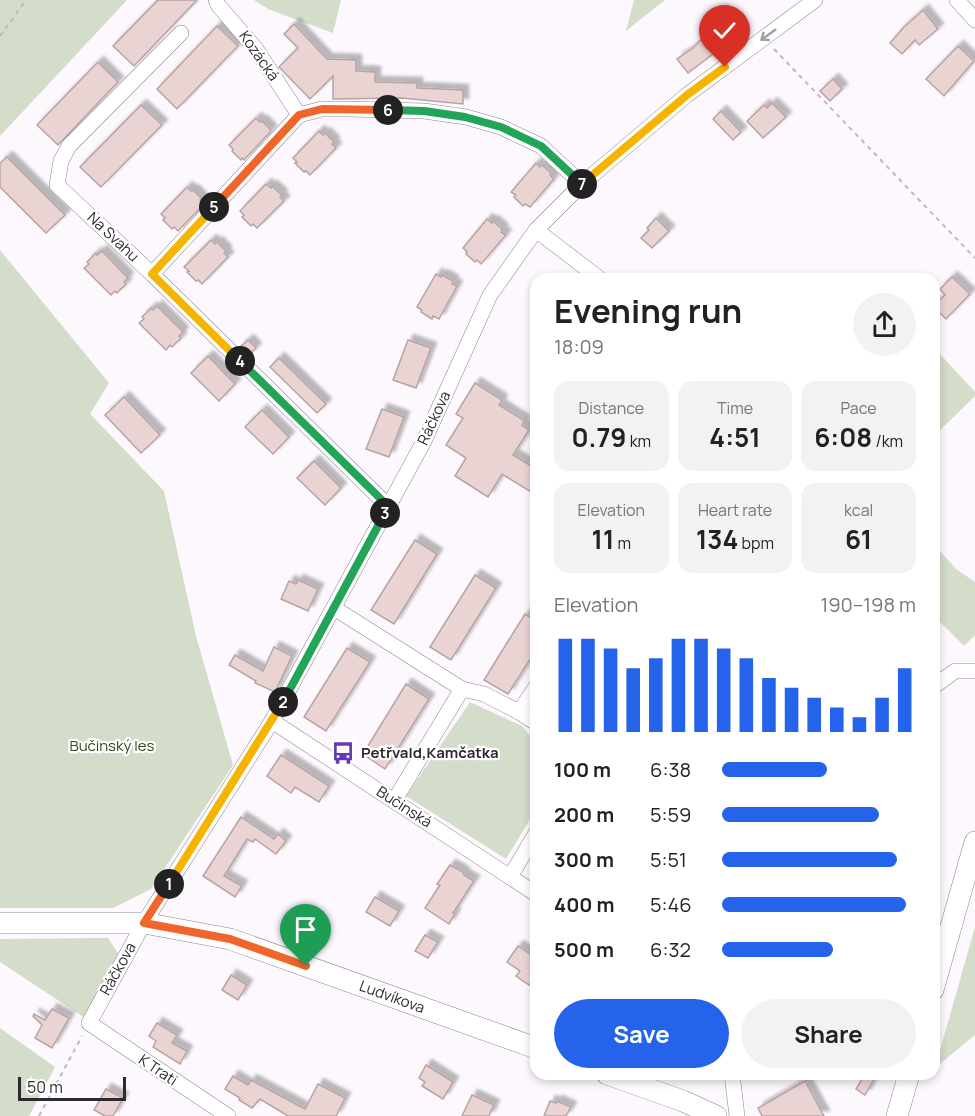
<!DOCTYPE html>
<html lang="en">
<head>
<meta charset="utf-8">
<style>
	:root { --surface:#fff; --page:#f2f2f2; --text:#222; --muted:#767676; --accent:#2563eb }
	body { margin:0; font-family:Manrope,sans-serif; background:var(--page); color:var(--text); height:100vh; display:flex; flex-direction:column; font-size:22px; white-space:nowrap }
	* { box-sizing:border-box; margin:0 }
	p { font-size:20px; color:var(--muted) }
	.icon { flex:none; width:33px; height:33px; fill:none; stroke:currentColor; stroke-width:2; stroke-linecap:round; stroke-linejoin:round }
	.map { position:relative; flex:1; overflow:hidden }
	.side { position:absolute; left:530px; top:273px; width:410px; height:807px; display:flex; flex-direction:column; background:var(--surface); border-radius:18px; box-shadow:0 3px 9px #0003 }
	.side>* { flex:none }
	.scale { position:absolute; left:18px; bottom:15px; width:108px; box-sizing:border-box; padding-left:6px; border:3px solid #2d292f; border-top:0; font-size:16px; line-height:21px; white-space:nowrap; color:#2d292f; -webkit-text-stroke:4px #fff; paint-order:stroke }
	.pin { position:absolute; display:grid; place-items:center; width:51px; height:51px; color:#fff; margin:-62px -26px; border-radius:50% 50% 50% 0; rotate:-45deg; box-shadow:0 0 6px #0007 }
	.pin .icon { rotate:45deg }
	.km { position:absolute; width:30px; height:30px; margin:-15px; border-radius:50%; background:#222; color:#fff; font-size:16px; line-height:30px; text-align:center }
	.round { display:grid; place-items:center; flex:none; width:63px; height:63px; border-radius:32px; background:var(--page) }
	.overview { display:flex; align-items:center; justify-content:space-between; height:102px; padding:0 24px }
	h1 { font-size:33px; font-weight:700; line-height:45px }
	.stats { display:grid; grid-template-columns:repeat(3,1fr); gap:9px; height:102px; padding:6px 24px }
	.stats div { display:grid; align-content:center; border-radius:15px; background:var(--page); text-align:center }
	.stats b { font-size:26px; font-weight:700 }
	.stats small { font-size:16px; font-weight:400 }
	.stats p { font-size:16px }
	.chart { height:168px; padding:12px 24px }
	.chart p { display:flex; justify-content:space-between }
	.chart svg { width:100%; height:108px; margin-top:6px; stroke:var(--accent); stroke-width:6 }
	.button { display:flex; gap:12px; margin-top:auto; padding:12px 24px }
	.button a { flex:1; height:69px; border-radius:36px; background:var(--accent); color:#fff; font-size:24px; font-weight:700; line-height:69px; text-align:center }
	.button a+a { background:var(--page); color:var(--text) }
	ul { padding:0 24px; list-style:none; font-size:20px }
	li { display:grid; grid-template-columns:96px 72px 1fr; align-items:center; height:45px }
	li i { height:15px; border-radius:8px; background:var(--accent) }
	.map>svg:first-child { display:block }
	.green { fill:#d3ddca }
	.building { fill:#ead4d3; stroke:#b8a3a2; stroke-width:1.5; filter:url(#shadow) }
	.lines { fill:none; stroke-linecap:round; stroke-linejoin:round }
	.street-casing { stroke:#8d8391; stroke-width:16 }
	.secondary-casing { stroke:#8d8391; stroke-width:22 }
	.path { stroke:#bdb9bf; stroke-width:2; stroke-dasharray:4.5 4.5; stroke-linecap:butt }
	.street { stroke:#fff; stroke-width:15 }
	.secondary { stroke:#fff; stroke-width:21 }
	.oneway { stroke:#a09fa1 }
	.split-1-casing { stroke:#fff; stroke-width:12 }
	.split-2-casing { stroke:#fff; stroke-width:12 }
	.split-3-casing { stroke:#fff; stroke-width:12 }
	.split-4-casing { stroke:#fff; stroke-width:12 }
	.split-5-casing { stroke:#fff; stroke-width:12 }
	.split-6-casing { stroke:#fff; stroke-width:12 }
	.split-7-casing { stroke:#fff; stroke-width:12 }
	.split-8-casing { stroke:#fff; stroke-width:12 }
	.split-1 { stroke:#f0652b; stroke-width:8 }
	.split-2 { stroke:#f5b400; stroke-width:8 }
	.split-3 { stroke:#22a559; stroke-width:8 }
	.split-4 { stroke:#22a559; stroke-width:8 }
	.split-5 { stroke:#f5b400; stroke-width:8 }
	.split-6 { stroke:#f0652b; stroke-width:8 }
	.split-7 { stroke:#22a559; stroke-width:8 }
	.split-8 { stroke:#f5b400; stroke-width:8 }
	.labels { text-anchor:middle; stroke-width:4.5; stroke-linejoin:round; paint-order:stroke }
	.street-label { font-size:15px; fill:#2d292f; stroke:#fff }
	.park-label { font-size:15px; fill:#34471a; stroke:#fff }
	.poi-label { font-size:15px; font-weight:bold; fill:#2d292f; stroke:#fff; text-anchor:start }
</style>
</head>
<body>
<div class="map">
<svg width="975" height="1116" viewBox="0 0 975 1116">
	<defs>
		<filter id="shadow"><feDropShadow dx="5.5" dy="-5.5" stdDeviation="1.5" flood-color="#0004"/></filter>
	</defs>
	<rect width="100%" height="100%" fill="#fcf8fe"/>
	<g class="green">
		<polygon points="0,0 127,0 0,136"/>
		<polygon points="254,0 341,0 333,33 268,9"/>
		<polygon points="634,0 665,0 626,31"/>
		<polygon points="0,250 109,383 90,414 164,491 196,636 233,765 151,889 113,908 0,908"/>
		<polygon points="938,352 975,392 975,396 933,437 933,357"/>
		<polygon points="933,543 956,569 975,582 975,635 964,646 933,615"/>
		<polygon points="470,702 522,726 535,742 535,811 506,859 406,796"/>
		<polygon points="975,927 975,1035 935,1068"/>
		<polygon points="108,938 121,958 85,1018 0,962 0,939"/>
		<polygon points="0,1028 55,1067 29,1116 0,1116"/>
	</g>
	<g class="building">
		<polygon points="158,0 197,0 134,66 113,46"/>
		<polygon points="923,10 938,29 919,45 915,40 902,54 890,43 904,27"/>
		<polygon points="721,11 739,34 688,73 677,59 693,48 710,30 705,23"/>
		<polygon points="294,24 327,59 356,60 356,71 375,72 375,82 417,83 417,88 463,90 463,104 402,98 333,99 333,76 310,99 279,67 298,48 284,34"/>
		<polygon points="217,26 238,46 177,109 157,89"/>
		<polygon points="958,46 974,61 944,96 926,79"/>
		<polygon points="98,62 118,82 58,145 37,125"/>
		<polygon points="833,79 842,89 830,101 820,91"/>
		<polygon points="772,103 786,117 763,138 747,121 764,105 767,108"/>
		<polygon points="141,105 162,125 101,187 80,167"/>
		<polygon points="721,111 741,132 733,140 713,119"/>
		<polygon points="256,118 260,122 262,121 271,130 270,132 244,160 242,158 241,160 232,151 233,149 229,145"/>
		<polygon points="319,131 323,135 325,133 334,142 332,144 336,148 310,175 306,171 304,172 295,163 297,162 293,158"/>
		<polygon points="7,157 65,215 46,233 0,187 0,163"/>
		<polygon points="536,163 540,167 542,165 551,173 550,175 554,179 530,207 525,204 523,206 514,197 516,195 511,192"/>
		<polygon points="266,184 271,188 272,186 282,195 280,197 284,201 257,228 253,224 251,226 242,217 244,215 240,211"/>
		<polygon points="187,187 191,191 193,190 202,199 200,200 204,204 178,231 174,227 172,229 163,220 165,218 161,214"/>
		<polygon points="656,218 669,231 652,248 641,238 649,230 647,228"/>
		<polygon points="487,219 492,223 493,221 503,230 501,232 506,235 481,264 477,260 475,262 466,254 467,252 463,248"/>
		<polygon points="211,240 215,244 217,242 226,251 224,253 228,257 202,284 198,280 196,281 187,272 189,271 184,267"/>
		<polygon points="102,251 128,278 124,282 126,284 117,293 115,291 111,295 84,268 89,264 87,262 96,253 97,255"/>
		<polygon points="436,274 441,277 442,275 453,281 452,284 457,286 439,319 433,316 432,319 421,312 422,310 417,307"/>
		<polygon points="952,277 970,294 946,319 933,306 945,295 940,289"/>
		<polygon points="157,306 183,332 179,336 181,338 172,347 170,345 166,350 139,323 144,319 142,317 151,308 153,310"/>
		<polygon points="248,340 256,348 249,355 240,347"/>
		<polygon points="408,340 431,348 416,388 393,380"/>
		<polygon points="208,356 235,384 219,401 191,373"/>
		<polygon points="279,358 326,404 317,413 270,367"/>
		<polygon points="475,383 502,400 499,405 525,421 522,425 529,430 513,455 536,469 536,495 502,474 488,497 455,476 466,458 446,445 463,418 456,414"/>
		<polygon points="124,397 160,435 141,453 105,415"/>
		<polygon points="382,409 404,417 389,457 366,449"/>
		<polygon points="262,410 289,437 273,454 245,427"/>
		<polygon points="314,461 341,488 325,505 297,478"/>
		<polygon points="415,540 437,554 394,624 371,610"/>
		<polygon points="475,575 496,588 451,660 430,647"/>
		<polygon points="298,580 318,589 308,611 281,599 289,581 296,584"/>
		<polygon points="525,614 536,621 536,650 508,694 484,680"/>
		<polygon points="274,647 292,656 275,692 255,683 256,681 229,665 235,655 263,671"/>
		<polygon points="347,648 370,662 326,731 304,717"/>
		<polygon points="406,684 429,699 385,769 363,754"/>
		<polygon points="281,755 329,786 319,802 295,787 291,793 267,776"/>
		<polygon points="241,817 274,839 278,834 286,841 276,854 255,839 253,842 247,839 224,876 242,886 235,897 203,876"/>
		<polygon points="450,865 463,872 464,875 474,881 453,913 455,914 449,924 425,908 440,885 437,884"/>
		<polygon points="375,897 399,911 390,926 366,912"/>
		<polygon points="425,935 438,942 428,958 415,951"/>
		<polygon points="518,946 536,958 536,976 529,985 516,976 520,971 507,962"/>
		<polygon points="231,975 247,985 238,1000 222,990"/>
		<polygon points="52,1009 69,1018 52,1048 35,1038 42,1025 33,1016 34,1014 45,1020"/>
		<polygon points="157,1023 177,1035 172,1043 187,1051 180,1064 153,1047 156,1041 149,1036"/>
		<polygon points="426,1065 453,1082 443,1099 422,1086 425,1082 419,1078"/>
		<polygon points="865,1074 877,1074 865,1095 856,1089"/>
		<polygon points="233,1076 248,1085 251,1080 305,1109 318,1084 345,1098 336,1116 288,1116 260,1099 252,1108 239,1100 240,1098 225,1089"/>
		<polygon points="805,1081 824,1116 762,1116 758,1108"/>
		<polygon points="106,1089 123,1098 113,1116 105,1116 94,1110"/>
		<polygon points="472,1095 494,1105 489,1116 462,1116"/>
		<polygon points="550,1101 556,1103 557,1101 571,1107 566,1116 544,1116"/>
	</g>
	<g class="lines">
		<g class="street-casing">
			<g id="street">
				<polyline points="216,0 218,5 256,49 299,115 322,109 348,109 424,111 466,117 501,127 541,146 582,184"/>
				<polyline points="957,0 975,20"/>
				<polyline points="181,33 69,146 61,161 57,185 152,274 389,507"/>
				<polyline points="536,230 600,279"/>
				<polyline points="152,274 299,115"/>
				<polyline points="334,608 462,689 484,694 519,712"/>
				<polyline points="536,687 519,712 536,723"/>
				<polyline points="933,687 955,671 975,671"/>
				<polyline points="272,721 536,894"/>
				<polyline points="394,801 462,689"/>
				<polyline points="510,877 536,833"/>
				<polyline points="732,1074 737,1116"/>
				<polyline points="228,1116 89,1023 144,923 272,721 424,441 490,295 536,230 582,184 687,95 815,0"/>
			</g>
		</g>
		<g class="secondary-casing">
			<g id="secondary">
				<polyline points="0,923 144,923 230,939 536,1048"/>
				<polyline points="933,990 975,842"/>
				<polyline points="607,1074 683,1101 716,1116"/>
				<polyline points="897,1116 909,1074"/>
			</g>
		</g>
		<g class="path">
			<polyline points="0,36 26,0"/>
			<polyline points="774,49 975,258"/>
			<polyline points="39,1116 82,1036"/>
		</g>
		<use href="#street" class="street"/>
		<use href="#secondary" class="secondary"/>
	</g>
	<defs><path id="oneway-shaft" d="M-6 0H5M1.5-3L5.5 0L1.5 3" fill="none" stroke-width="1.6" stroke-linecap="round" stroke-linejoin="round" transform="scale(1.5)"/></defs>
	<use class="oneway" href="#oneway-shaft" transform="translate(768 35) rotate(144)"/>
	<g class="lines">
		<g class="split-1-casing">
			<polyline id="split-1" points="169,884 144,923 230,939 306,966"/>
		</g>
		<g class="split-2-casing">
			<polyline id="split-2" points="169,884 283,702"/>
		</g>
		<g class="split-3-casing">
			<polyline id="split-3" points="283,702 385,513"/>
		</g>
		<g class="split-4-casing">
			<polyline id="split-4" points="240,361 389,507 385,513"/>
		</g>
		<g class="split-5-casing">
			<polyline id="split-5" points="214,207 152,274 240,361"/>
		</g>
		<g class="split-6-casing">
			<polyline id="split-6" points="214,207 299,115 322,109 388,110"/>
		</g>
		<g class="split-7-casing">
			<polyline id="split-7" points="388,110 424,111 465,117 501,127 541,146 582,184"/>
		</g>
		<g class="split-8-casing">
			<polyline id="split-8" points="582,184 687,95 725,67"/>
		</g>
		<use href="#split-1" class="split-1"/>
		<use href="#split-2" class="split-2"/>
		<use href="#split-3" class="split-3"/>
		<use href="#split-4" class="split-4"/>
		<use href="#split-5" class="split-5"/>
		<use href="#split-6" class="split-6"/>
		<use href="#split-7" class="split-7"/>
		<use href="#split-8" class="split-8"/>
	</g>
	<defs>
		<g id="bus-bare" transform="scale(1.8)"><path d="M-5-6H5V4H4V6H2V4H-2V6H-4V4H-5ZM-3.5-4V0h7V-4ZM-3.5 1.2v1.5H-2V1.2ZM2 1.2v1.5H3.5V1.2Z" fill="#653ab2" stroke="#fff" stroke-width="2.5" paint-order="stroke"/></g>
	</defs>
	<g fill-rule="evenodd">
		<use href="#bus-bare" x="343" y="753"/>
	</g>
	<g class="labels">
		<g class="street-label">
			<text transform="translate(259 56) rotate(55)" y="5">Kozácká</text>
			<text transform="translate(113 237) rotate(43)" y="5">Na Svahu</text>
			<text transform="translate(434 418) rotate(-65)" y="5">Ráčkova</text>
			<text transform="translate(404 807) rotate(33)" y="5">Bučinská</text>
			<text transform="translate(118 969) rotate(-61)" y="5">Ráčkova</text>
			<text transform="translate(392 997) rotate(20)" y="5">Ludvíkova</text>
			<text transform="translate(158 1070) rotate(34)" y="5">K Trati</text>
		</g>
		<g class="park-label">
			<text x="112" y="751">Bučinský les</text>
		</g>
		<g class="poi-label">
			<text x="361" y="758">Petřvald,Kamčatka</text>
		</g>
	</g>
</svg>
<div class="scale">50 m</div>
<div class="pin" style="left:306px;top:966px;background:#1e9e55"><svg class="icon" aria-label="arrive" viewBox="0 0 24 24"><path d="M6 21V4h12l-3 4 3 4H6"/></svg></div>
<div class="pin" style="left:725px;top:67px;background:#d93025"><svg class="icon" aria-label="check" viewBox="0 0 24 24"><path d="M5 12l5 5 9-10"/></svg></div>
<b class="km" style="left:169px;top:884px">1</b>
<b class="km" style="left:283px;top:702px">2</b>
<b class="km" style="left:385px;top:513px">3</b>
<b class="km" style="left:240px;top:361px">4</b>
<b class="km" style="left:214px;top:207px">5</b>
<b class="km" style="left:388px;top:110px">6</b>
<b class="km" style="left:582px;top:184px">7</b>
<section class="side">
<div class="overview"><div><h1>Evening run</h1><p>18:09</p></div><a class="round"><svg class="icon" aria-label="share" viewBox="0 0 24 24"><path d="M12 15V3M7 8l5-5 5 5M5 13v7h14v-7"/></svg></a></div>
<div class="stats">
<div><p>Distance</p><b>0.79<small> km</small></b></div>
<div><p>Time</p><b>4:51</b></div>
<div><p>Pace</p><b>6:08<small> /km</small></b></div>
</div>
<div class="stats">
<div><p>Elevation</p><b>11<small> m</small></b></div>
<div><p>Heart rate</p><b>134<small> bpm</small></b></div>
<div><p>kcal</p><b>61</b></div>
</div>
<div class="chart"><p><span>Elevation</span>190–198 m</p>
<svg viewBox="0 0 160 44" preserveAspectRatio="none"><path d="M5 44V6M15 44V6M25 44V10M35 44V18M45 44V14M55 44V6M65 44V6M75 44V10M85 44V14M95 44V22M105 44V26M115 44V30M125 44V34M135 44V38M145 44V30M155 44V18"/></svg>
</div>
<ul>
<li><b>100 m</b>6:38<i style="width:54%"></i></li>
<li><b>200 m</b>5:59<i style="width:81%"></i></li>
<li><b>300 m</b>5:51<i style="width:90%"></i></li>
<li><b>400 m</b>5:46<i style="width:95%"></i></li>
<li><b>500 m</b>6:32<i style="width:57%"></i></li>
</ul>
<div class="button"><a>Save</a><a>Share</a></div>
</section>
</div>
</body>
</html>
